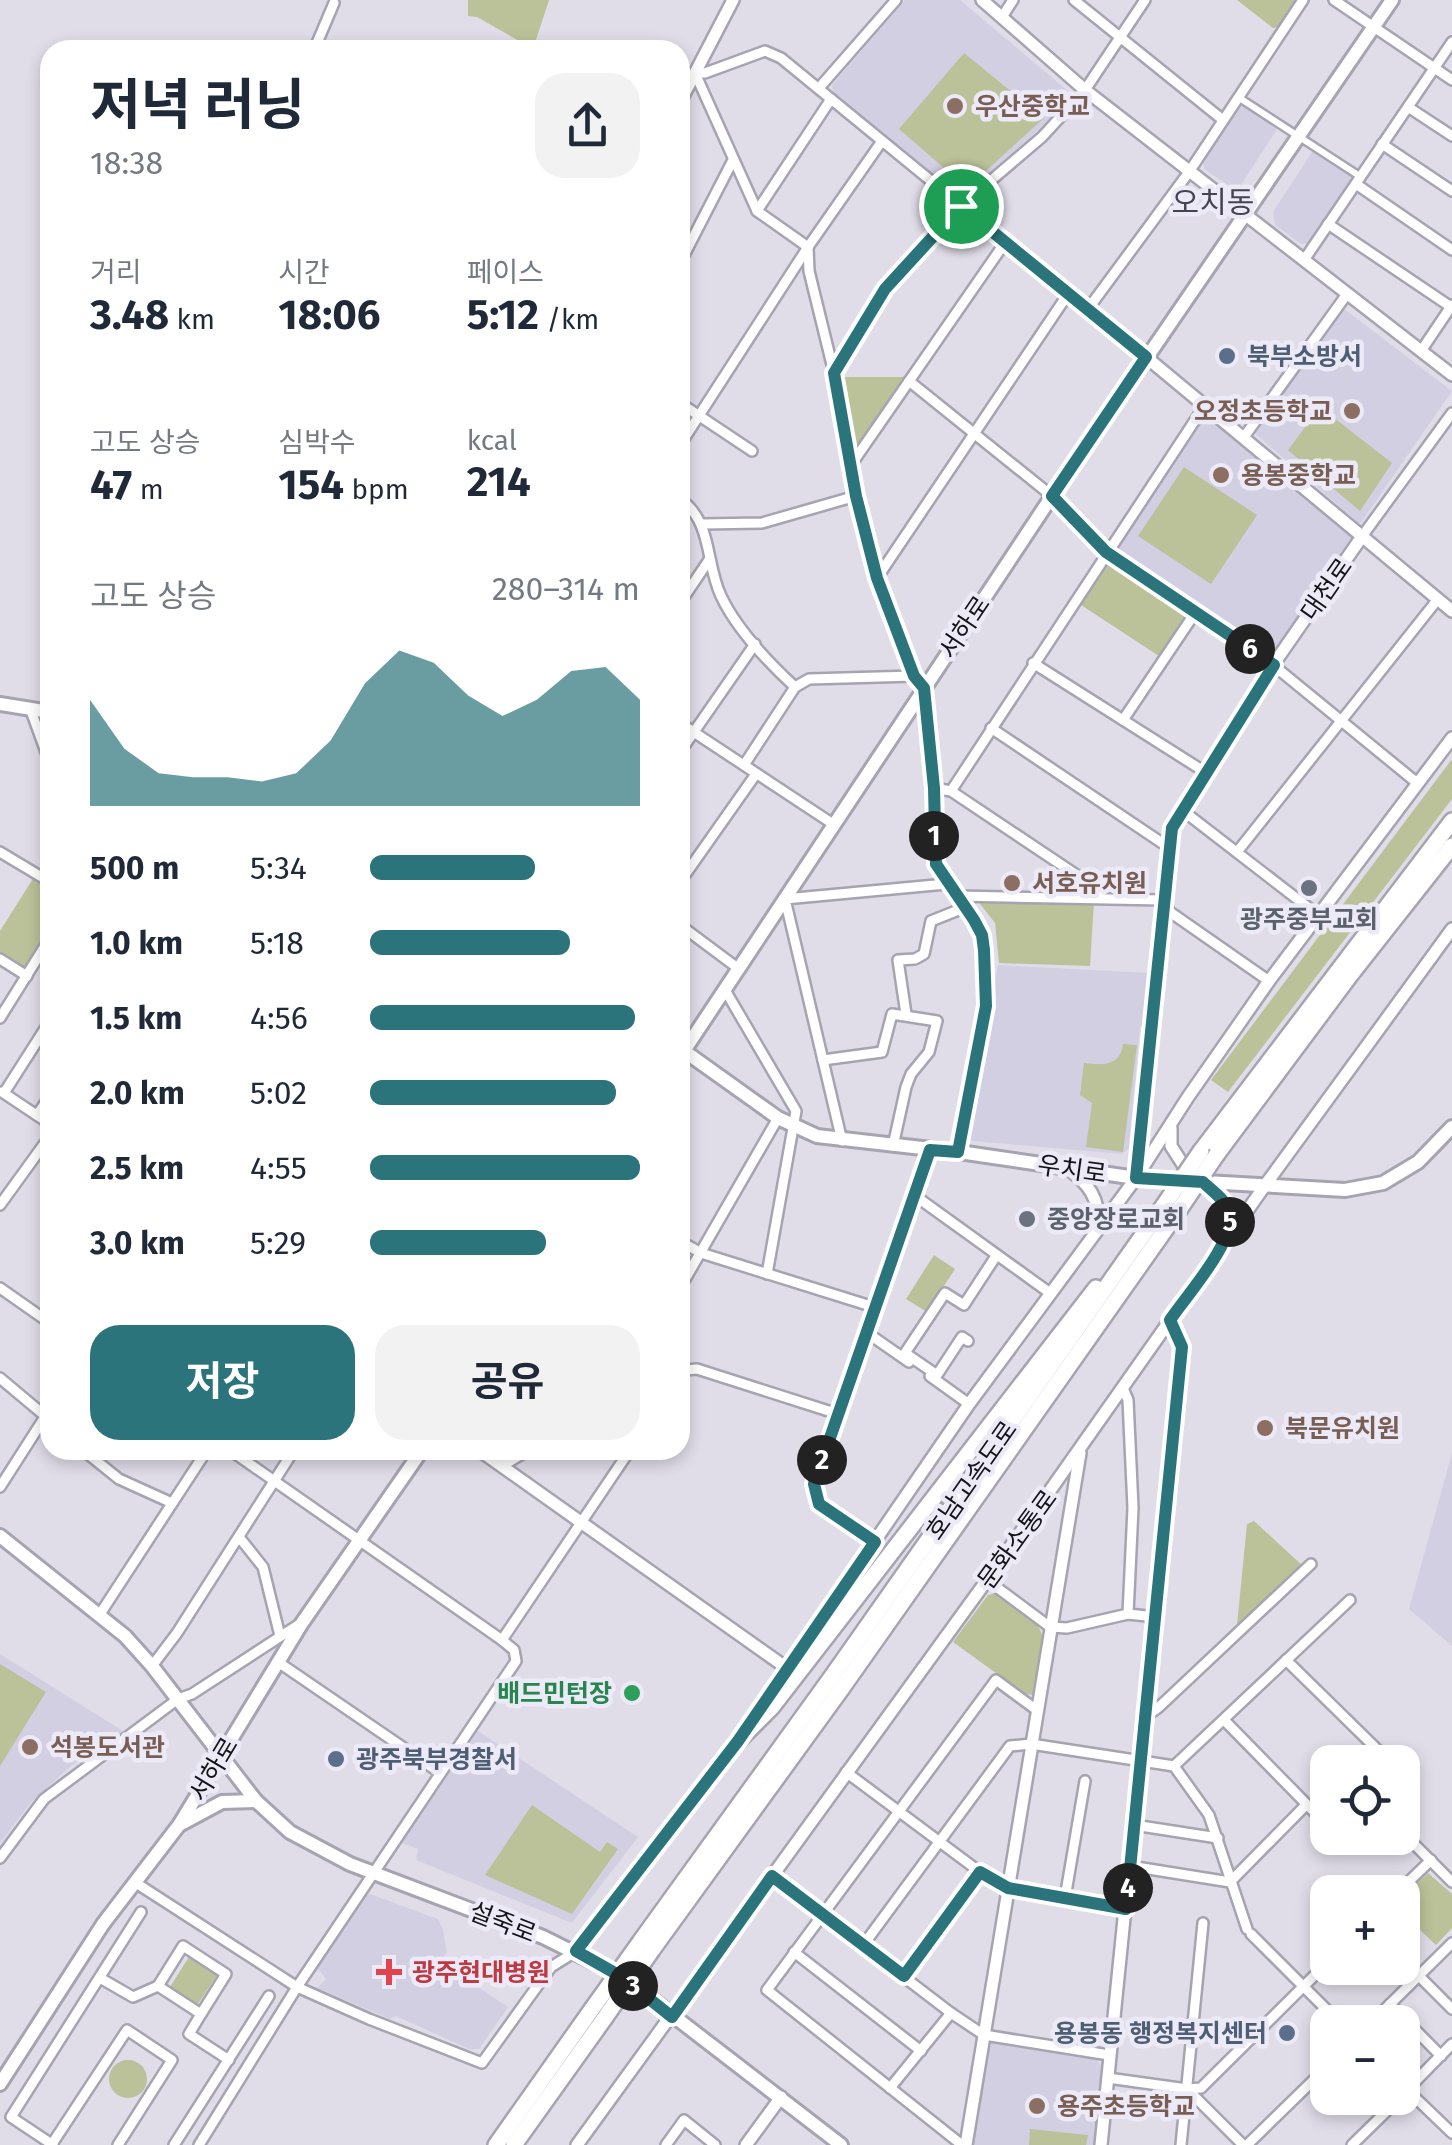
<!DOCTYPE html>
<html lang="ko">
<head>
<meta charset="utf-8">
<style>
	:root { --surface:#fff; --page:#f2f2f3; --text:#1f2937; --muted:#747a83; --accent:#2b747c }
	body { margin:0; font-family:"Fira Sans","Noto Sans KR",sans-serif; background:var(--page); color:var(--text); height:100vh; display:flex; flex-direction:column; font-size:38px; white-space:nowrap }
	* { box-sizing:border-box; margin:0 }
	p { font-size:32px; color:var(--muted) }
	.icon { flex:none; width:55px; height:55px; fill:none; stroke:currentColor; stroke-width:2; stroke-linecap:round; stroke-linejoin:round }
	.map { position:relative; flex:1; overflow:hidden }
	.panel { position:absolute; left:40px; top:40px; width:650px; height:1420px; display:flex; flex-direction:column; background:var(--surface); border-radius:30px; box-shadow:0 5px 15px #0003 }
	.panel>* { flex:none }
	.buttons { position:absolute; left:1310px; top:1745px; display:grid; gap:20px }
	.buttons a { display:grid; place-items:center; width:110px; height:110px; border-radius:20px; background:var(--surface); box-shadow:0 5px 15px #0003; font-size:50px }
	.pin { position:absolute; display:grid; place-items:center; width:85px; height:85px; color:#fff; margin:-42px; border:5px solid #fff; border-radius:50%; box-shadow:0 2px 10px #0007 }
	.km { position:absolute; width:50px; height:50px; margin:-25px; border-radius:50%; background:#222; color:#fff; font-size:28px; line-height:50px; text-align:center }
	.round { display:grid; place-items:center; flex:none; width:105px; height:105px; border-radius:30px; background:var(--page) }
	.head { display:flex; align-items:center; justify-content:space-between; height:170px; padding:0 50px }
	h1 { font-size:55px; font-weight:700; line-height:75px }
	.metrics { display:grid; grid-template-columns:repeat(3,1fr); gap:15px; height:170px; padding:10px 50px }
	.metrics div { display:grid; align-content:center }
	.metrics b { font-size:42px; font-weight:700 }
	.metrics small { font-size:28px; font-weight:400 }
	.metrics p { font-size:28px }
	.chart { height:280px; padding:20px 50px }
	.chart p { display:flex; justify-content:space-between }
	.chart svg { width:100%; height:180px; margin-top:10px; fill:var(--accent); opacity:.7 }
	.primary-button { display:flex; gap:20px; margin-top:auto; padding:20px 50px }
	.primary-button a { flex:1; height:115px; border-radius:30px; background:var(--accent); color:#fff; font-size:40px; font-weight:700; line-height:115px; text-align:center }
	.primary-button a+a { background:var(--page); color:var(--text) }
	ul { padding:0 50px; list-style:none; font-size:32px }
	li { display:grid; grid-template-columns:160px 120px 1fr; align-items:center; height:75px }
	li i { height:25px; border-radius:12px; background:var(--accent) }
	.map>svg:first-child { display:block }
	.built { fill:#d3cfe3 }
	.green { fill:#bbc198 }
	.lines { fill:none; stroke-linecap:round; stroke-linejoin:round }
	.pedestrian-casing { stroke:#a6a4b0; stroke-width:11 }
	.minor-casing { stroke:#a6a4b0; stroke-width:14 }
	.tertiary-casing { stroke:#a6a4b0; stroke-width:16 }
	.secondary-casing { stroke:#a6a4b0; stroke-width:18 }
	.motorway-casing { stroke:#a6a4b0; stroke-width:20 }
	.pedestrian { stroke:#fff; stroke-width:6 }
	.minor { stroke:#fff; stroke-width:9 }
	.tertiary { stroke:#fff; stroke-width:11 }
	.secondary { stroke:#fff; stroke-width:12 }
	.motorway { stroke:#fff; stroke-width:15 }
	.motorway-bridge-casing { stroke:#a6a4b0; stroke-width:20; stroke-linecap:butt }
	.motorway-bridge { stroke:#fff; stroke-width:15 }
	.route-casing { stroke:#fff; stroke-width:20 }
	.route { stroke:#2b747c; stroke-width:12 }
	.education-dot { fill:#8d6e63; stroke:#edeaf7; stroke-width:4 }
	.service-dot { fill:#5c6f8a; stroke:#edeaf7; stroke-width:4 }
	.worship-dot { fill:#6b7280; stroke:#edeaf7; stroke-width:4 }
	.leisure-dot { fill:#2e9e5b; stroke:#edeaf7; stroke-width:4 }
	.health-dot { fill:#e0444e; stroke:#edeaf7; stroke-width:4 }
	.labels { text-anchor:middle; stroke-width:9; stroke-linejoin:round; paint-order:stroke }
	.education-label { font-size:25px; font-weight:bold; fill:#785e54; stroke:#edeaf7; text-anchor:start }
	.service-label { font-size:25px; font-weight:bold; fill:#4e5e75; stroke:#edeaf7; text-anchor:start }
	.street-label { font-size:25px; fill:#141317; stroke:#edeaf7 }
	.worship-label { font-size:25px; font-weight:bold; fill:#5b616d; stroke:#edeaf7 }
	.leisure-label { font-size:25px; font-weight:bold; fill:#27864d; stroke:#edeaf7; text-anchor:end }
	.health-label { font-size:25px; font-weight:bold; fill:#be3a42; stroke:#edeaf7; text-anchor:start }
	.quarter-label { font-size:30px; fill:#46444e; stroke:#edeaf7 }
</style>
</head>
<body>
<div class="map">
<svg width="1452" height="2145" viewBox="0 0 1452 2145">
	<rect width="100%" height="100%" fill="#e0dde9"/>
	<g class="built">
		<polygon points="905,0 960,0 1068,91 1054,114 1029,139 964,194 955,195 833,92 832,85"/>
		<polygon points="1246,105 1279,126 1241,185 1231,187 1204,169 1203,158 1237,107"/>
		<polygon points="1314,149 1351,174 1352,180 1310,243 1301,244 1275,225 1273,212"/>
		<polygon points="1343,308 1452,391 1360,524 1252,431"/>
		<polygon points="1205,414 1352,537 1273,653 1115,550"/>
		<polygon points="998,965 1150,973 1145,1026 1140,1026 1129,1148 1122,1154 972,1141 969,1137"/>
		<polygon points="1452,1453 1452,1646 1409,1609"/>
		<polygon points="0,1654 123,1731 71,1766 32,1801 0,1843"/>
		<polygon points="478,1731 638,1837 572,1923 416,1860 418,1849 402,1843"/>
		<polygon points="370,1894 438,1919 443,1930 447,1952 440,1962 508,2007 479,2049 469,2049 396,2016 390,2019 317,1988 326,1979 316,1966 362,1896"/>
		<polygon points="986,2042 1096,2060 1103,2067 1094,2145 968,2145"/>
	</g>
	<g class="green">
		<polygon points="468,0 549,0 533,49 477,17 468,16"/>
		<polygon points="1237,0 1295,0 1278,27 1273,28"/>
		<polygon points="964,53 1044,118 967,188 899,129"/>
		<polygon points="842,377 906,377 854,454"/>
		<polygon points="1320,407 1392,463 1360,511 1288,450"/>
		<polygon points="1184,467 1257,515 1211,584 1138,536"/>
		<polygon points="1108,557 1188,612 1189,618 1162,658 1078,603"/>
		<polygon points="1452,759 1452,799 1228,1092 1211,1080"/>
		<polygon points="34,877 50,887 50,929 23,971 0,956 0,931"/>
		<polygon points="977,900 1094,901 1090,966 999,963 995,923"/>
		<path d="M1123,1044L1137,1045L1123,1152L1086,1147L1092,1103L1080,1095L1084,1063C1103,1065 1120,1067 1123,1044Z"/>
		<polygon points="934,1255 955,1269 927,1312 906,1299"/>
		<polygon points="1254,1521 1304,1567 1239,1628 1237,1625 1247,1524"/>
		<path d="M996,1593C1054,1635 1047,1625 1034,1695L1025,1694L953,1642L988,1595Z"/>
		<polygon points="0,1664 46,1692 0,1766"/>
		<polygon points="532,1805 600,1852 607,1842 618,1849 572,1914 485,1875"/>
		<polygon points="1428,1873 1452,1894 1452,1928 1436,1945 1403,1914 1403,1897"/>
		<polygon points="189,1957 217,1975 196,2007 168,1990"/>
		<circle cx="128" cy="2079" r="19"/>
		<polygon points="1030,2129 1088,2135 1086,2145 1029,2145"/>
	</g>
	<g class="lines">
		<g class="pedestrian-casing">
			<polyline id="pedestrian" points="1238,97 1361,177"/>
		</g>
		<g class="minor-casing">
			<g id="minor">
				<polyline points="1074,0 1223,120"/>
				<polyline points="1334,0 1452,80"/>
				<polyline points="1002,17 1013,0"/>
				<polyline points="314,50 334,3"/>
				<polyline points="819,88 896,0"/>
				<polyline points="1408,107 1452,136"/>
				<polyline points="1382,144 1452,191"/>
				<polyline points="1356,184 1452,250"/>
				<polyline points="757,211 831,99"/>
				<polyline points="1328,224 1451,307"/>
				<polyline points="1304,260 1452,42"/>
				<polyline points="680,263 733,160"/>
				<polyline points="1088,309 1189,172 1303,0"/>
				<polyline points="1421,351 1452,305"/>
				<polyline points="834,373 898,271 961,206 1042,137 1085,90 1145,0"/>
				<polyline points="909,381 1052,496 1106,552 1273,665 1416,782"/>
				<polyline points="680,403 752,451"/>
				<polyline points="1244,437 1347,294"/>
				<polyline points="680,445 808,247 882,141"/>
				<polyline points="851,465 1004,244"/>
				<path d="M680,499C713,522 705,562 721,596C737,630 768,662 795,687L809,679L914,676"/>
				<polyline points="703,524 762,523 856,496"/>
				<polyline points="1363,535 1452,413"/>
				<polyline points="877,578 1068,294"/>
				<polyline points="680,603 709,560"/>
				<polyline points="1033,663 1205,772"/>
				<polyline points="30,708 50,763"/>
				<polyline points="1123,720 1195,613"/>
				<polyline points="680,723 833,824"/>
				<polyline points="991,728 1171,849"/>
				<polyline points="680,752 755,644"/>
				<polyline points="744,765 795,687"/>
				<polyline points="934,788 951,791 1093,886 1101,897"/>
				<polyline points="951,791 1205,405"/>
				<polyline points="1182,810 1318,915"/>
				<polyline points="0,852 50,882"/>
				<polyline points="1237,852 1438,599"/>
				<polyline points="680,882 756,774"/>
				<polyline points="957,896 1163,900 1170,912 1269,981"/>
				<polyline points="680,925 739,969"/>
				<polyline points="0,959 27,976"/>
				<polyline points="725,990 796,1111 767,1274"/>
				<polyline points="906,1014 898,960 915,959 924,954 931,921 966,907"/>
				<polyline points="0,1018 50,938"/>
				<polyline points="823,1060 882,1052 892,1014 937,1021 929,1052 911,1074 906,1087 893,1146"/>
				<polyline points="2,1092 50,1124"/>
				<polyline points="4,1093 50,1021"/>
				<polyline points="37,1115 50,1096"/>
				<polyline points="842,1141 785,899 946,884"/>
				<polyline points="958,1152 986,1006 984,949 982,935 974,920 936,864 934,788 924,688 914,676 877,578 856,496 834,373 809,271 808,247 757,211 695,73 705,73 765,51 781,58 1146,357"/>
				<polyline points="914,1195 1050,1293"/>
				<polyline points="0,1205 50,1136"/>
				<polyline points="680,1241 701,1253 874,1307"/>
				<polyline points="0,1288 50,1323"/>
				<polyline points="680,1288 778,1118"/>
				<polyline points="866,1332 909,1362"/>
				<polyline points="968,1341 962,1337 937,1375 905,1353 945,1293 964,1305 996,1256"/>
				<polyline points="930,1376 969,1404"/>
				<polyline points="680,1377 685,1370 697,1369 838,1414"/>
				<polyline points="0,1378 50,1420"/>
				<polyline points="1123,1388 1128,1400 1133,1508 1128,1614 1156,1617"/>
				<polyline points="83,1450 119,1479 172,1503"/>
				<polyline points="230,1450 502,1640 630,1450"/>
				<polyline points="502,1466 529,1450"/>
				<polyline points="0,1487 50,1409"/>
				<polyline points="239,1537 263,1567 280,1636"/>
				<polyline points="875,1542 819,1503 814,1484 930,1149"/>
				<polyline points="987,1580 1050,1627 1067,1628 1128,1614"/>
				<polyline points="100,1614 207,1450"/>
				<polyline points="1286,1660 1390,1762"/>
				<polyline points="278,1662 439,1772"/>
				<polyline points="152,1666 177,1633 294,1450"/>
				<polyline points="1145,1717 1159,1707 1311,1564"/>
				<polyline points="1224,1720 1328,1826"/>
				<polyline points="1174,1766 1209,1815 1247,1929"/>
				<polyline points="846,1772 980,1872 1008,1888 1126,1909"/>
				<polyline points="1134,1825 1218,1838"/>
				<polyline points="1402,1832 1452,1882"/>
				<polyline points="0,1858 44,1799 178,1699 192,1694 298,1625"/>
				<polyline points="1130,1866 1230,1882"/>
				<polyline points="772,1876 951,2013 984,2035 1109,2055"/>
				<polyline points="1230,1882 1306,1805"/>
				<polyline points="136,1883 297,1987 369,2019 482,2063 551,1967 575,1952"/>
				<polyline points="1398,1892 1431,1860"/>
				<polyline points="1065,1898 1085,1781"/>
				<polyline points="1251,1934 1339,2022"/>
				<polyline points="864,1944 1010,1746 1031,1744 1174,1766 1350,1600"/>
				<polyline points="794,1952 921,2051"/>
				<polyline points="904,1976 980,1872"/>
				<polyline points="1419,1976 1452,2009"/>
				<polyline points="100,1978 133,1997 158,1986 201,2014 189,2034 229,2060"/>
				<polyline points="158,1986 183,1946 226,1974 201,2014"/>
				<polyline points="1390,2004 1441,2056"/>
				<polyline points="1372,2022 1452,1943"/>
				<polyline points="1108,2078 1187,2089 1201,2088 1328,1962"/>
				<polyline points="1402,2085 1452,2133"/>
				<polyline points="890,2088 951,2013"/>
				<polyline points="1187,2089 1243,2145"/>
				<polyline points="1402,2095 1452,2044"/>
				<polyline points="52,2144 127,2030 172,2060 118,2145"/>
				<polyline points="53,2145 11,2117 141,1912"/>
				<polyline points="174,2145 269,1996"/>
				<polyline points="199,2145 297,1987 516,1661 514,1650 502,1640"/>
				<polyline points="666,2145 684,2120 715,2145"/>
				<polyline points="962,2145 767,1990 996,1680 1038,1711"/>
				<polyline points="1181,2145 1203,1923"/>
				<polyline points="1247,2145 1328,2066"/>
				<polyline points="1352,2145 1400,2098"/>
			</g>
		</g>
		<g class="tertiary-casing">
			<g id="tertiary">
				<polyline points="982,0 1085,90 1452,375"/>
				<polyline points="680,102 733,0"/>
				<polyline points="1146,357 1452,611"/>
				<polyline points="1171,1128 1171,1146 1189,1174"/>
				<path d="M1067,1168C1088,1183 1101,1199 1097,1226"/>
				<polyline points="1136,1174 1172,828 1273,665 1363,535"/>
				<polyline points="1203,1181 1228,1208 1229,1232"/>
				<polyline points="479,1450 788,1669"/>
				<polyline points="754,1717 969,1404 1136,1178 1188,1097 1269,981 1452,738"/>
				<polyline points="576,1951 741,1737"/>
				<polyline points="577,2145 987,1580 1266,1184 1452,929"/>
				<polyline points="746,2145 781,2097"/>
				<polyline points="966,2145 1080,1453"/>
				<polyline points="1101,2145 1182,1347 1169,1320"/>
			</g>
		</g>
		<g class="secondary-casing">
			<g id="secondary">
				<polyline points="0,704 50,712"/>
				<polyline points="680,1048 778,1118 817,1136 966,1153 1136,1178 1345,1190 1383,1183 1418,1162 1452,1127"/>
				<polyline points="680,1057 1052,496 1392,0"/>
				<polyline points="0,1536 125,1636 152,1666 256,1801 290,1832 350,1864 543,1937 623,1977 841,2145"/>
				<polyline points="181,1824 222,1802 256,1801"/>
				<polyline points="0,2084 103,1924 179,1825 302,1623 422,1450"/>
			</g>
		</g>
		<g class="motorway-casing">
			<g id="motorway">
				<polyline points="1201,1151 1452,821"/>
				<polyline points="1217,1154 1351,974 1452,846"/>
				<polyline points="738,1741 772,1707 1096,1288"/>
				<polyline points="640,1942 833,1675 1164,1205"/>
				<polyline points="652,1950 842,1688 1179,1210"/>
				<polyline points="496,2145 592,2009"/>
				<polyline points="514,2145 604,2019"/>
			</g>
		</g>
		<use href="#pedestrian" class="pedestrian"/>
		<use href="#minor" class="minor"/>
		<use href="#tertiary" class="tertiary"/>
		<use href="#secondary" class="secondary"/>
		<use href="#motorway" class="motorway"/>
		<g class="motorway-bridge-casing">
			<g id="motorway-bridge">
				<polyline points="1164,1205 1201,1151"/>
				<polyline points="1179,1210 1217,1154"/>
				<polyline points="592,2009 640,1942"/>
				<polyline points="604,2019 652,1950"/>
			</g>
		</g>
		<use href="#motorway-bridge" class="motorway-bridge"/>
	</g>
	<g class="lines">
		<g class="route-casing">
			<path id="route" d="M961,206L1146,357L1052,496L1106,552L1274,665L1172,828L1136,1178L1203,1182C1211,1190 1225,1199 1229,1211C1238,1239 1186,1296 1170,1320L1182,1347L1126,1909L1008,1888L980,1872L904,1976L772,1876L672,2017L622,1977L576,1951L738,1741L875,1542L819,1504L814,1484L930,1150L958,1152L986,1006L984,950L982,935L974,920L936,864L934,788L924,688L914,676L877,578L856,496L834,373L885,289Z"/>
		</g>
		<use href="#route" class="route"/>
	</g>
	<g class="education-dot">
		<circle cx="955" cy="106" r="10"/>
		<circle cx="1352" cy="411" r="10"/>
		<circle cx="1221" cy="475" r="10"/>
		<circle cx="1012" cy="883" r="10"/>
		<circle cx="1265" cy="1428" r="10"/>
		<circle cx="30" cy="1747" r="10"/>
		<circle cx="1037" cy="2106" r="10"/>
	</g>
	<g class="service-dot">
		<circle cx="1227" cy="356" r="10"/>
		<circle cx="336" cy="1759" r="10"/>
		<circle cx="1287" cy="2033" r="10"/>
	</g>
	<g class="worship-dot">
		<circle cx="1309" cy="888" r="10"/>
		<circle cx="1027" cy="1219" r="10"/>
	</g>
	<circle class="leisure-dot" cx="632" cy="1693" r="10"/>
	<path class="health-dot" d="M384 1957h10v10h10v10h-10v10h-10v-10h-10v-10h10z"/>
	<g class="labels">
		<g class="education-label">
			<text x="975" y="115">우산중학교</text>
			<text x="1332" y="420" text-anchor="end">오정초등학교</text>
			<text x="1241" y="484">용봉중학교</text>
			<text x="1032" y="892">서호유치원</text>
			<text x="1285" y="1437">북문유치원</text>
			<text x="50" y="1756">석봉도서관</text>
			<text x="1057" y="2115">용주초등학교</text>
		</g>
		<g class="service-label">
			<text x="1247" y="365">북부소방서</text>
			<text x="356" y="1768">광주북부경찰서</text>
			<text x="1267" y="2042" text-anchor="end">용봉동 행정복지센터</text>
		</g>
		<g class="street-label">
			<text transform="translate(1326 589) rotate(-55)" y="9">대천로</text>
			<text transform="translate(964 627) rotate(-56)" y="9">서하로</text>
			<text transform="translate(1072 1169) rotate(8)" y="9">우치로</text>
			<text transform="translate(971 1480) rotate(-55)" y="9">호남고속도로</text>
			<text transform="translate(1017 1539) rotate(-54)" y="9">문화소통로</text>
			<text transform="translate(213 1769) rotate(-59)" y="9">서하로</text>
			<text transform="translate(503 1922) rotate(21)" y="9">설죽로</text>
		</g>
		<g class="worship-label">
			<text x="1309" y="928">광주중부교회</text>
			<text x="1047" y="1228" text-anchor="start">중앙장로교회</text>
		</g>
		<g class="leisure-label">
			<text x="612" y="1702">배드민턴장</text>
		</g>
		<g class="health-label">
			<text x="412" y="1981">광주현대병원</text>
		</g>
		<g class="quarter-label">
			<text x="1213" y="213">오치동</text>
		</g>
	</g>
</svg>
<div class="buttons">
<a><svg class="icon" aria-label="locate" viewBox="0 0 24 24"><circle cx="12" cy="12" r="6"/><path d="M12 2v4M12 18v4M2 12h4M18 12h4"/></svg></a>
<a>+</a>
<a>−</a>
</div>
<div class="pin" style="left:961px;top:206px;background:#1e9e55"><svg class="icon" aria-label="arrive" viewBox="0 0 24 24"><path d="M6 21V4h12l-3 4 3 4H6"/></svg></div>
<b class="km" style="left:934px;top:836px">1</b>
<b class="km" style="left:822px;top:1460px">2</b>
<b class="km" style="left:633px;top:1986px">3</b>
<b class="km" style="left:1128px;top:1888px">4</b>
<b class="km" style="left:1230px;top:1222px">5</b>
<b class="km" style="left:1250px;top:649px">6</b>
<section class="panel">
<div class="head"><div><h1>저녁 러닝</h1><p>18:38</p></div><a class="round"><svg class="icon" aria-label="share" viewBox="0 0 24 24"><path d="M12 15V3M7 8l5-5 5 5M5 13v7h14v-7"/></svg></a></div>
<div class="metrics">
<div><p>거리</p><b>3.48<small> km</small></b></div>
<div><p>시간</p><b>18:06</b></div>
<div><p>페이스</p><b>5:12<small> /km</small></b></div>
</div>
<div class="metrics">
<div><p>고도 상승</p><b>47<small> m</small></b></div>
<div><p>심박수</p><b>154<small> bpm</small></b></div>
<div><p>kcal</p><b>214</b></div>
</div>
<div class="chart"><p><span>고도 상승</span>280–314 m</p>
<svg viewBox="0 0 160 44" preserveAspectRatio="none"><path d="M0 44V18L10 30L20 36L30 37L40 37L50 38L60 36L70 28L80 14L90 6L100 9L110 17L120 22L130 18L140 11L150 10L160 18V44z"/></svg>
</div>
<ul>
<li><b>500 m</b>5:34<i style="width:61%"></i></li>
<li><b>1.0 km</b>5:18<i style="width:74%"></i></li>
<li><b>1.5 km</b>4:56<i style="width:98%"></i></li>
<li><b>2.0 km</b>5:02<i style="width:91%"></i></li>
<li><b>2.5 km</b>4:55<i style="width:100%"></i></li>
<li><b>3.0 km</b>5:29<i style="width:65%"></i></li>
</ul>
<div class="primary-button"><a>저장</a><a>공유</a></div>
</section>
</div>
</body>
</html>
